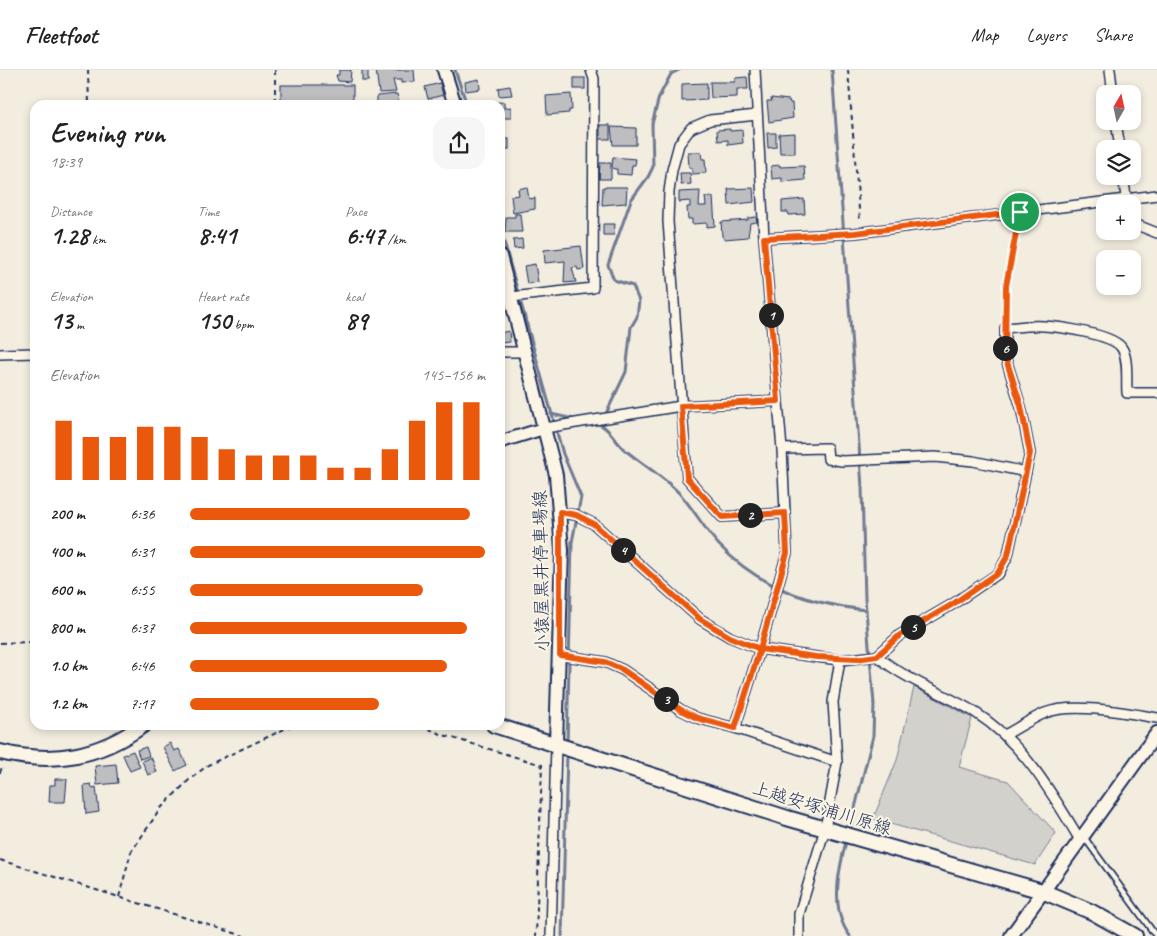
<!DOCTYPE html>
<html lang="en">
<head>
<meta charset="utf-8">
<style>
	:root { --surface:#fff; --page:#f6f6f6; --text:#222; --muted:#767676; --line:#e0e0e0; --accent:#ea580c }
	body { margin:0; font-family:Caveat,"Klee One",sans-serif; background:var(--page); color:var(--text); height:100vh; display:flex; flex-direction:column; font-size:19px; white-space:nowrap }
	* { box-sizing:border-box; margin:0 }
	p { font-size:16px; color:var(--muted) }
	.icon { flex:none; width:28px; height:28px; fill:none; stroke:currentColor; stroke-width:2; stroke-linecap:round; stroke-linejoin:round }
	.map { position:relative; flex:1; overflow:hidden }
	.side { position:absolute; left:30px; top:30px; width:475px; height:630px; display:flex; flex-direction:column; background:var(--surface); border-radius:15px; box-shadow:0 2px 8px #0003 }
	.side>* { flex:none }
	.needle { width:32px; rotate:9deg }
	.tools { position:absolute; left:1096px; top:15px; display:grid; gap:10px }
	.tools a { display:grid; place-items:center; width:45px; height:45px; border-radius:10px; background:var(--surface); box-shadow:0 2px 8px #0003; font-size:25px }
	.pin { position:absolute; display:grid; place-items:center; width:42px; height:42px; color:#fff; margin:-21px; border:2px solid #fff; border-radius:50%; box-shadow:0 1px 5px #0007 }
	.km { position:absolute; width:25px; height:25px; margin:-12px; border-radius:50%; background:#222; color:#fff; font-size:14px; line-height:25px; text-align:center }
	.round { display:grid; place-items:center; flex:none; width:52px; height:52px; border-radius:15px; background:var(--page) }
	.head { display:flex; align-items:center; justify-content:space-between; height:85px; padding:0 20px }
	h1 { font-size:28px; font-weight:600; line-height:38px }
	.figures { display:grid; grid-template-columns:repeat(3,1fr); gap:8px; height:85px; padding:5px 20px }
	.figures div { display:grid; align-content:center }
	.figures b { font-size:25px; font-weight:600 }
	.figures small { font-size:14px; font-weight:400 }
	.figures p { font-size:14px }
	.chart { height:140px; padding:10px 20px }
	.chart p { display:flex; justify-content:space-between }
	.chart svg { width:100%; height:90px; margin-top:5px; stroke:var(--accent); stroke-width:6 }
	ul { padding:0 20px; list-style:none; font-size:16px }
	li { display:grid; grid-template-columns:80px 60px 1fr; align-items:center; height:38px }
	li i { height:12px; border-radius:6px; background:var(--accent) }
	header { display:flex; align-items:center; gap:30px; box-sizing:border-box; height:70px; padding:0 25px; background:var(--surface); border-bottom:1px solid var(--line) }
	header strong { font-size:24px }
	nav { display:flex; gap:28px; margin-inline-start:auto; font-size:18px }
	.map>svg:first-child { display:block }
	.green { fill:#d3d1cc; stroke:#778095 }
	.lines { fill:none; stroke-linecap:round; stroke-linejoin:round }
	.stream { stroke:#707a91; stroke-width:3 }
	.building { fill:#bebec0; stroke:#1b2f5e }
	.service-casing { stroke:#1b2f5e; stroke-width:8 }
	.minor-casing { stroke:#1b2f5e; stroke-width:12 }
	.tertiary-casing { stroke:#1b2f5e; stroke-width:15 }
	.secondary-casing { stroke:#1b2f5e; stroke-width:16 }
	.primary-casing { stroke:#1b2f5e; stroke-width:18 }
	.path { stroke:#1b2f5e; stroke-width:2; stroke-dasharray:5 4; stroke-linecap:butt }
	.service { stroke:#fcf5e5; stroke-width:4.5 }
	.minor { stroke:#fcf5e5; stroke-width:9 }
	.tertiary { stroke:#fcf5e5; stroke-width:11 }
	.secondary { stroke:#fcf5e5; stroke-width:12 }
	.primary { stroke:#fcf5e5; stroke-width:14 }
	.route-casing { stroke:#fff; stroke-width:10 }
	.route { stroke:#ea580c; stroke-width:6 }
	.labels { text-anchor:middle; stroke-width:4; stroke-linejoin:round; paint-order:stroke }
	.street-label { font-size:18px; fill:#1b2f5e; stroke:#fcf5e5 }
</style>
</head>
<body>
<header>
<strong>Fleetfoot</strong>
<nav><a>Map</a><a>Layers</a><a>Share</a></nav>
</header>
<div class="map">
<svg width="1157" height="866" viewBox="0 0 1157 866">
	<rect width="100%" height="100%" fill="#f3ede0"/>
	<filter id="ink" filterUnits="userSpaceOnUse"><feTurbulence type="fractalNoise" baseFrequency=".02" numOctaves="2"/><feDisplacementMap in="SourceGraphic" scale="10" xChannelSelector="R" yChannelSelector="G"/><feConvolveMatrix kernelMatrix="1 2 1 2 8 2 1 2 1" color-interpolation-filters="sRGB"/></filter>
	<g filter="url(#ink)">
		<polygon class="green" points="914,617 972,648 959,697 1008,711 1056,763 1035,795 873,749 897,690"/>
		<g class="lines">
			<g class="stream">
				<polyline points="455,0 467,35"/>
				<polyline points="832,0 862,417 865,529 874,634 873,666 849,762"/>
				<polyline points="500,158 563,384 581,427 572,472 567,674"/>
				<polyline points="551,344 578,350"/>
				<path d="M599,354C611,359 615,372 625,380C643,395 663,406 679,423C694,439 704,459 719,475C759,517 809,534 866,540"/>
				<polyline points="601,354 626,302 631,257 637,247 639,231 633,216 614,210 608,195 631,130 648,107 653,97 652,54 659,27 671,4 679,0"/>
				<path d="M847,768C839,798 829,839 850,866"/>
				<polyline points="562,866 567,683"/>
			</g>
		</g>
		<g class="building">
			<polygon points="339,0 351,0 350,12 338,11 336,5 339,5"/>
			<rect x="362" y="0" width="6" height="11"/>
			<polygon points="376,0 414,0 415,12 401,13 401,10 393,10 396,22 379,23"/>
			<polygon points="747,7 748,19 737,19 737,27 711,28 710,12 735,12 735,8"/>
			<rect x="574" y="8" width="11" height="11"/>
			<polygon points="479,9 480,19 466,21 465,12"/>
			<polygon points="440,13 443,25 428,29 425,17"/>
			<polygon points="707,13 707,30 682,31 682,14"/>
			<rect x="281" y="15" width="72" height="20"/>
			<polygon points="510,16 512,25 499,26 498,18"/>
			<polygon points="397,24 399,35 377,35 377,26"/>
			<polygon points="571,24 572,40 569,40 569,43 547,45 546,26"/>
			<polygon points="771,28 789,30 790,33 792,33 793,48 769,52 767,31 772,31"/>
			<polygon points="504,32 504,38 511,37 511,48 500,48 500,35 484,35 483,33"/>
			<rect x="600" y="55" width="10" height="14"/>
			<polygon points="611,57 636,58 636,75 613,75"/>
			<polygon points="730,59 730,61 742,60 743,73 728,75 728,70 718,71 717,60"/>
			<polygon points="767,63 776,63 776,77 768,78"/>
			<polygon points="795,63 795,83 780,83 779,64"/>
			<rect x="500" y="69" width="9" height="10"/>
			<polygon points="688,82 701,82 702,89 705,89 706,103 692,104 692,98 689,98"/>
			<polygon points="613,87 636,89 635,95 632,95 631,105 617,104 617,99 614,99 612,96"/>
			<polygon points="600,93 611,93 611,109 599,109"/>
			<polygon points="780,95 780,97 804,96 805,110 782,112 782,108 772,109 771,96"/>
			<polygon points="680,103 690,103 691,114 681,115"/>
			<polygon points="527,117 529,129 535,128 535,139 513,143 511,126 519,125 518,119"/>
			<polygon points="603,117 627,117 626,133 602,135"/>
			<polygon points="753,118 754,132 729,135 728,119"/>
			<polygon points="700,121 699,136 706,136 705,127 713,127 715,156 707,157 707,153 692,154 692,149 688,149 687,137 690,137 690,131 679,132 679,122"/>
			<polygon points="804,129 805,144 789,145 788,142 782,142 782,131"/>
			<polygon points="515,144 520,144 522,162 505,162 506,147 515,147"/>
			<polygon points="756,147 757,152 750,153 748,167 724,169 722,166 721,152 748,150 748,148"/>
			<polygon points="603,154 615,154 614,165 603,165"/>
			<polygon points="522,169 523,178 514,179 513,170"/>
			<polygon points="581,176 584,199 578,200 577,197 572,198 576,212 564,213 565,191 545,193 544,180"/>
			<polygon points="535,194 538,212 527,214 524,196"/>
			<polygon points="509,261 510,272 500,273 500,263"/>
			<polygon points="170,673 174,681 179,679 187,695 175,701 163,677"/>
			<polygon points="146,677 149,686 140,689 137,680"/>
			<polygon points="133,681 140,697 130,701 123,685"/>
			<polygon points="151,687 157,702 148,705 142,691"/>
			<polygon points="116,694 118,713 97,715 95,696"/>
			<polygon points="55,709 67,709 65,732 49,732 50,715 55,715"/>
			<polygon points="91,714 92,718 96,717 99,742 86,744 84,715"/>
		</g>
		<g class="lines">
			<g class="service-casing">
				<polyline id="service" points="1084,767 1156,866"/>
			</g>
			<g class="minor-casing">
				<g id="minor">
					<polyline points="755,0 764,168 782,379 787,483 760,579 735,658 837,692"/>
					<polyline points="1110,0 1113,24"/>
					<polyline points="757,45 710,50 691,58 679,74 672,100 669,122 668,151 687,408 722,447 785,443"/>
					<polyline points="1116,51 1120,79"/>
					<polyline points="1123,106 1127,133"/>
					<polyline points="1132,153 1157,163"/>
					<polyline points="764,168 855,163 1157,125"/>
					<polyline points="511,227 593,218 594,9 591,0"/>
					<polyline points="500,282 524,282"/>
					<polyline points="0,284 35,283"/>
					<polyline points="545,358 681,336 778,331"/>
					<polyline points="782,379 827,378 828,389 842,391 935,387 973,391 1026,402"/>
					<path d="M560,443L576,445L594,454L700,549L730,567L760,579L816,587L840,590L877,586L900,565L953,534L999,503L1008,485L1030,383L1021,337L1005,286V258C1018,257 1031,255 1044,256C1060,257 1111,264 1121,277C1129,287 1126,310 1127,323H1157"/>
					<polyline points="560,585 605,592 623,600 681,640 697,648 735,658"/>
					<path d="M877,586C907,611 944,623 976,643C1023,673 1052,723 1080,770"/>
					<path d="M1005,665C1018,658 1031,649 1045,643C1073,632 1128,643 1157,648"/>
					<polyline points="551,866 556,673"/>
					<polyline points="799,866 799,844 825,759 837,692 833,632 840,590"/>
				</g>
			</g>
			<g class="tertiary-casing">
				<polyline id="tertiary" points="500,372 545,358"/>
			</g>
			<g class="secondary-casing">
				<g id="secondary">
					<polyline points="444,0 455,35"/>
					<polyline points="500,186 556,405 562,480 556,673"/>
					<polyline points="1011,866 1157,663"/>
				</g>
			</g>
			<g class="primary-casing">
				<g id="primary">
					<polyline points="494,655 787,748 1042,821 1092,842 1135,866"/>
					<path d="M0,682C53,695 99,687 143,655"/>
				</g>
			</g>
			<g class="path">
				<polyline points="88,0 89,35"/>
				<polyline points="275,0 275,35"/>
				<polyline points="848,0 860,152"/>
				<polyline points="1005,248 1006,216 1018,152"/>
				<polyline points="0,573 35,572"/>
				<polyline points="420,655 443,665 542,695 536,866"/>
				<polyline points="0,703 2,696"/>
				<polyline points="0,790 244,866"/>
				<polyline points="119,827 131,782 161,738 189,710 208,695 293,655"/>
			</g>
			<use href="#service" class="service"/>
			<use href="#minor" class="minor"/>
			<use href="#tertiary" class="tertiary"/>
			<use href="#secondary" class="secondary"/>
			<use href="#primary" class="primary"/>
		</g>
	</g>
	<g class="lines" filter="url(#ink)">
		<g class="route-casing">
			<polyline id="route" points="1020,142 855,163 764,168 778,331 681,336 687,408 722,447 785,443 787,483 760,579 735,658 697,648 681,640 623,600 605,592 560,585 560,442 576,445 594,454 700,549 730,567 760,579 816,587 856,589 877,586 900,565 953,534 998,503 1008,485 1030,383 1021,336 1005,286 1006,216 1020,142"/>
		</g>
		<use href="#route" class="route"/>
	</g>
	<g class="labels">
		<g class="street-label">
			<text transform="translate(541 501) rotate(-91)" y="6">小猿屋黒井停車場線</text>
			<text transform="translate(822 738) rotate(17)" y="6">上越安塚浦川原線</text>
		</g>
	</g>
</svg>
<div class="tools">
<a><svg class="needle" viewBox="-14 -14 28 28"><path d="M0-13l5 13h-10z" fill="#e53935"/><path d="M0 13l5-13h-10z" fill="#767676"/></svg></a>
<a><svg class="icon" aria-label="layers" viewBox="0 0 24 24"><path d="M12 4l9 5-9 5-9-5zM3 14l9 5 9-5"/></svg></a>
<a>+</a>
<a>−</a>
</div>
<div class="pin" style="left:1020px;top:142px;background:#1e9e55"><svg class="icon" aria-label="arrive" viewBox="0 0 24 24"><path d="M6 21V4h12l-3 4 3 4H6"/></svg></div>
<b class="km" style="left:771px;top:245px">1</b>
<b class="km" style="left:750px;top:445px">2</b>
<b class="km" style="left:666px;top:629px">3</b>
<b class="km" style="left:623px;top:480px">4</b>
<b class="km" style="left:913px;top:557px">5</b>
<b class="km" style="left:1005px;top:278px">6</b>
<section class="side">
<div class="head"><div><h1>Evening run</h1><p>18:39</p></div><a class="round"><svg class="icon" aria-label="share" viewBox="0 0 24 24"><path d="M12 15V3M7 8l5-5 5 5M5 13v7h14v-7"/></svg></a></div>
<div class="figures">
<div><p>Distance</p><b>1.28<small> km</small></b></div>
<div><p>Time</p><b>8:41</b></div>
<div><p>Pace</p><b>6:47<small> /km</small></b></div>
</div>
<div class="figures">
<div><p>Elevation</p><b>13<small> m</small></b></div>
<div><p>Heart rate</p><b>150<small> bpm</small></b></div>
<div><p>kcal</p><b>89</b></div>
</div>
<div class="chart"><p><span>Elevation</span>145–156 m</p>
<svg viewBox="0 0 160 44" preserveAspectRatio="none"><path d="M5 44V15M15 44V23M25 44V23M35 44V18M45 44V18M55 44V23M65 44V29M75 44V32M85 44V32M95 44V32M105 44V38M115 44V38M125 44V29M135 44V15M145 44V6M155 44V6"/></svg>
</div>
<ul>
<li><b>200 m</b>6:36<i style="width:95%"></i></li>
<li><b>400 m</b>6:31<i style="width:100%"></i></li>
<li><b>600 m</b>6:55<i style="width:79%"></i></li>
<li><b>800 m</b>6:37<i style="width:94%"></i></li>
<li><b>1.0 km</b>6:46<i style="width:87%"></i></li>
<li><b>1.2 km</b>7:17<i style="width:64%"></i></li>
</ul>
</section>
</div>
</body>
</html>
